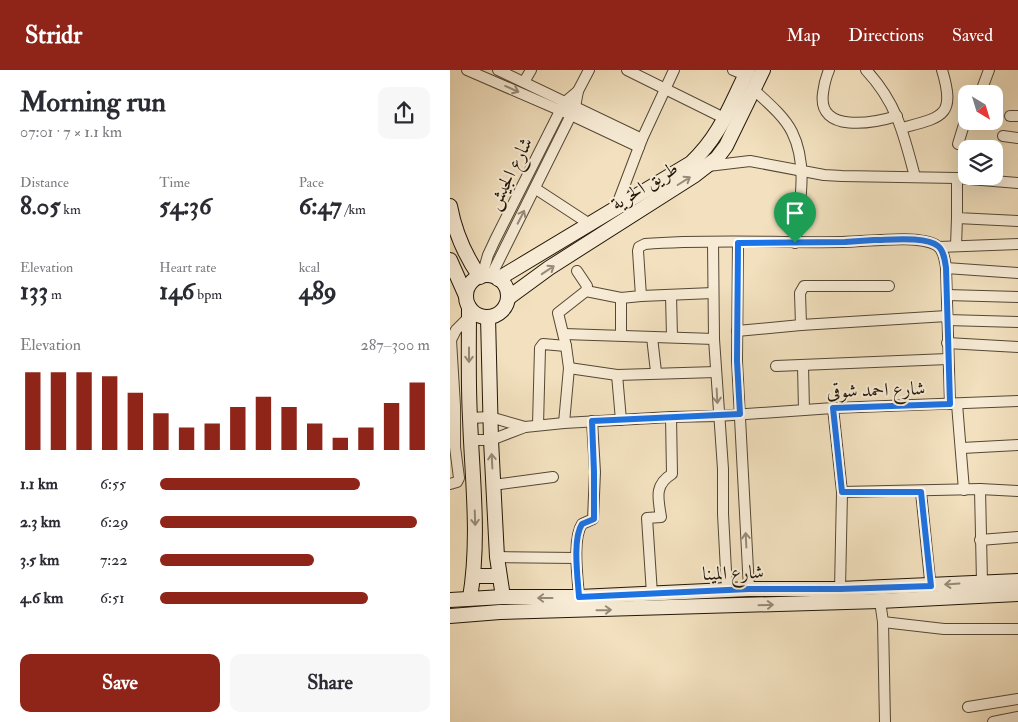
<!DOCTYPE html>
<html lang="en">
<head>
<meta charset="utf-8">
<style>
	:root { --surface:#fff; --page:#f7f7f7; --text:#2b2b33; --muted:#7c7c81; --accent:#8f2418 }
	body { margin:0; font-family:"IM FELL Double Pica",Amiri,serif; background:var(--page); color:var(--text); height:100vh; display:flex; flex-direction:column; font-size:19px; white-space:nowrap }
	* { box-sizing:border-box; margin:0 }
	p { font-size:16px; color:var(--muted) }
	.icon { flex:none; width:28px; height:28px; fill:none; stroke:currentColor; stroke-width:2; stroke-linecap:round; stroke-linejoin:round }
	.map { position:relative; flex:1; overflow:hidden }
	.details { display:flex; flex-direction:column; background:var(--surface); width:450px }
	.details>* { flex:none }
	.needle { width:32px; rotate:142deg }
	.tools { position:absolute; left:508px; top:15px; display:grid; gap:10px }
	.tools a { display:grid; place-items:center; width:45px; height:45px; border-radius:10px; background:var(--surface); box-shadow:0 5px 20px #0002; font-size:25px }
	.pin { position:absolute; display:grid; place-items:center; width:42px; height:42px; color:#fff; margin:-51px -21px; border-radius:50% 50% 50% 0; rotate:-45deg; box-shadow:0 0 5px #0007 }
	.pin .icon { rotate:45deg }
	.round { display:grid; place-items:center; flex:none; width:52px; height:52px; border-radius:10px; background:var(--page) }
	.headline { display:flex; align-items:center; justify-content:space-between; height:85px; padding:0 20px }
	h1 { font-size:28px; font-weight:800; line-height:38px }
	.figures { display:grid; grid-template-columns:repeat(3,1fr); gap:8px; height:85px; padding:5px 20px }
	.figures div { display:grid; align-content:center }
	.figures b { font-size:25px; font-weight:800 }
	.figures small { font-size:14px; font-weight:400 }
	.figures p { font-size:14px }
	.chart { height:140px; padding:10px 20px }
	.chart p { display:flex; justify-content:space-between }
	.chart svg { width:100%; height:90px; margin-top:5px; stroke:var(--accent); stroke-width:6 }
	.primary-button { display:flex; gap:10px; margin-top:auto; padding:10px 20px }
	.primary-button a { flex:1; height:58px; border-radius:10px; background:var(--accent); color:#fff; font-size:20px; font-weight:800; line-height:58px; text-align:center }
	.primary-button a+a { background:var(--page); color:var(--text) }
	ul { padding:0 20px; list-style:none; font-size:16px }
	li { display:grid; grid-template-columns:80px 60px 1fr; align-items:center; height:38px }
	li i { height:12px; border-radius:6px; background:var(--accent) }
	header { display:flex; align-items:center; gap:30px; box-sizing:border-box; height:70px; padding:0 25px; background:var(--accent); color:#fff }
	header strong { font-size:24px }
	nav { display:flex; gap:28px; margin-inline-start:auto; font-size:18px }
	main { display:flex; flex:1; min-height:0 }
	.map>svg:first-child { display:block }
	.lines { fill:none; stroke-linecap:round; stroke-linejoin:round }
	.minor-casing { stroke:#544835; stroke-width:12 }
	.secondary-casing { stroke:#201607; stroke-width:16 }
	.minor { stroke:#f7ebd5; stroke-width:10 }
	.secondary { stroke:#f7ebd5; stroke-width:14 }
	.oneway { stroke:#968b78 }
	.route-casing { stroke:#fff; stroke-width:10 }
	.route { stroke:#1a73e8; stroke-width:6 }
	.labels { text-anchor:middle; stroke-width:4; stroke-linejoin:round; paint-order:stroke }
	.street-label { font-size:19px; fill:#201607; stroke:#f7ebd5 }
</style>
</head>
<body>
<header>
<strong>Stridr</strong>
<nav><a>Map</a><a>Directions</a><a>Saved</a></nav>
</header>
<main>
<section class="details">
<div class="headline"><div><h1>Morning run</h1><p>07:01 · 7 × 1.1 km</p></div><a class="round"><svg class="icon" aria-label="share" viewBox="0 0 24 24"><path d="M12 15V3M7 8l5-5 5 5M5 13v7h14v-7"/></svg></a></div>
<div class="figures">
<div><p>Distance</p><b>8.05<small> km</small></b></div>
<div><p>Time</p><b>54:36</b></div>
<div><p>Pace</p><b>6:47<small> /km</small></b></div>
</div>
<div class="figures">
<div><p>Elevation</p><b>133<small> m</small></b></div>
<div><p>Heart rate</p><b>146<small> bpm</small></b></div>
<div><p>kcal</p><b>489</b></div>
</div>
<div class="chart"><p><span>Elevation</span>287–300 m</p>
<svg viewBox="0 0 160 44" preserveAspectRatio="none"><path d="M5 44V6M15 44V6M25 44V6M35 44V8M45 44V16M55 44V26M65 44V33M75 44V31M85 44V23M95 44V18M105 44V23M115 44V31M125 44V38M135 44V33M145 44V21M155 44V11"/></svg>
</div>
<ul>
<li><b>1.1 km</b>6:55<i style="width:74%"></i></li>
<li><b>2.3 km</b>6:29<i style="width:95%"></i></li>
<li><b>3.5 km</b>7:22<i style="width:57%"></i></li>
<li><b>4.6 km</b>6:51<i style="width:77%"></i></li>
</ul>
<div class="primary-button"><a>Save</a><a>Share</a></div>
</section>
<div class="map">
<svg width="568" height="652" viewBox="0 0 568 652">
	<rect width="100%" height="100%" fill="#f2e0be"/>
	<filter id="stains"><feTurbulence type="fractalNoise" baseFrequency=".004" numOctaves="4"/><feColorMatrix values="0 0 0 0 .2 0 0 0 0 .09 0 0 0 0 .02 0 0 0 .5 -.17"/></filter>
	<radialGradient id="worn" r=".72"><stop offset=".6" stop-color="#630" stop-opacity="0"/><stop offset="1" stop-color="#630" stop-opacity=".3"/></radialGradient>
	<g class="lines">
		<g class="minor-casing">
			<g id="minor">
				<polyline points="17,0 121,45 189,77"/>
				<polyline points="48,0 192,69"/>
				<polyline points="177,0 274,48"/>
				<polyline points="283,0 295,5"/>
				<path d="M379,0C376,7 374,15 373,23C367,64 424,53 447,46"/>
				<path d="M416,0C447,33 454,65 465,107"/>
				<polyline points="74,12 81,0"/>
				<path d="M304,20C317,32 334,46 342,62C359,96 349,137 345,173"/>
				<polyline points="530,24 539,0"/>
				<polyline points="560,46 568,46"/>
				<path d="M452,58C493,47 506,46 492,0"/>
				<polyline points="553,66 568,68"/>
				<polyline points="508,74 516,48"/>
				<polyline points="258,96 300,91 374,105 392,106 507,108 568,113"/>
				<polyline points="507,108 507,148 568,151"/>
				<polyline points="86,119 141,155"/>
				<polyline points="165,140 192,69 224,0"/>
				<polyline points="263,172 264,269 273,399 273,444 277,520"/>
				<polyline points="288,173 287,291 299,519"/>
				<polyline points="506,176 507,148"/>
				<polyline points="489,177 568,174"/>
				<polyline points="496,198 568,203"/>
				<polyline points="32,206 38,185 45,170 110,41 115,32 128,21"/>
				<polyline points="41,206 121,45 125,37 128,21 139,0"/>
				<polyline points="136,221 171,228 191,226 263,223"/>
				<polyline points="221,225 222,267"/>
				<polyline points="497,225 568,227"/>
				<path d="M191,226L188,181L189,177L195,174C260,169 326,173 392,172C415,172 468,164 486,175C494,179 495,191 496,198L500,334"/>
				<polyline points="497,250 568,252"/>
				<polyline points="351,255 350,223 354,216 439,216"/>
				<polyline points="287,261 351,255 497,246"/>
				<polyline points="114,264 264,269"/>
				<polyline points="171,265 171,228"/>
				<polyline points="202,267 206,302"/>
				<polyline points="497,273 568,277"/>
				<polyline points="326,296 498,289"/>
				<polyline points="353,296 354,340"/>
				<polyline points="119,298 167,305 266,302"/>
				<polyline points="167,305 171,350"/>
				<polyline points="507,334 514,420"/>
				<polyline points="383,338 392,422 390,519"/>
				<polyline points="20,348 40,347 75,357"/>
				<polyline points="114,353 119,298 116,276 108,243 136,221 137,216 127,201"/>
				<polyline points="88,355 90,278 93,274 116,276"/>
				<polyline points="21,370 41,370 75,357 114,353 221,347 268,346 383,338 568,331"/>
				<polyline points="512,378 568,375"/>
				<polyline points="0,414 7,412 9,408 5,377 5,336 1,270 6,260 19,247"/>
				<polyline points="43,415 103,407"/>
				<polyline points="530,419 532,512"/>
				<polyline points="392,422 530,419 568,421"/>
				<polyline points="471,422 481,520"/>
				<polyline points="530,470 568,467"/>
				<polyline points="47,487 126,488"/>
				<path d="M202,524L197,448L211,447C208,428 204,415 222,404L221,347"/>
				<path d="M129,527C128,510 122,469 132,454L143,449L145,402L142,351"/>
				<polyline points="430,531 433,552 435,652"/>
				<polyline points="433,552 494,559 568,559"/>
				<polyline points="518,637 568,629"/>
				<polyline points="543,652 568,647"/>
			</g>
		</g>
		<g class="secondary-casing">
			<g id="secondary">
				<path d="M0,136C5,163 14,184 30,207"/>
				<polyline points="0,190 16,226"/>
				<circle cx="37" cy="226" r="21"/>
				<path d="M48,209L241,93C271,65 280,35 298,0"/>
				<polyline points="58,228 99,198 245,105 267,88 276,76 313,0"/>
				<path d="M19,237C19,274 18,311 20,348C22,408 30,467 20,528"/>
				<polyline points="38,247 41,370 47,487 53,527"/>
				<polyline points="24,506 49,506"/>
				<polyline points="0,530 53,527 129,527 299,519 390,519 568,511"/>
				<polyline points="0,546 50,542 430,531 568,524"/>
			</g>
		</g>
		<use href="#minor" class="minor"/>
		<use href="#secondary" class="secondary"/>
	</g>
	<defs><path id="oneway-shaft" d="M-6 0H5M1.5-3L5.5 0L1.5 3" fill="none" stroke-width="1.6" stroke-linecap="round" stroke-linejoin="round" transform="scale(1.25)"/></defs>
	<g class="oneway">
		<use href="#oneway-shaft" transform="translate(62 19) rotate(24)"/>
		<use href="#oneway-shaft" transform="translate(234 111) rotate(-32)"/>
		<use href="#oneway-shaft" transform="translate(71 147) rotate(-63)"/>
		<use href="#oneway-shaft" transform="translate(98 200) rotate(-34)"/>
		<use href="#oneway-shaft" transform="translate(19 285) rotate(90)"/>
		<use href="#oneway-shaft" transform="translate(267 326) rotate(87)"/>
		<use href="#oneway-shaft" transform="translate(42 391) rotate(-93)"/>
		<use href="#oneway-shaft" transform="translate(25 448) rotate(88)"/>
		<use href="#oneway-shaft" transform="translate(296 470) rotate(-93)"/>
		<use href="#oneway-shaft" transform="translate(502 514) rotate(176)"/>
		<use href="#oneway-shaft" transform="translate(95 528) rotate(-180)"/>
		<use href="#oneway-shaft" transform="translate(316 535) rotate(-2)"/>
		<use href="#oneway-shaft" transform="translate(154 540) rotate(-1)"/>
	</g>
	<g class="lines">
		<g class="route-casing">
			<path id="route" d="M424,170C439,170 476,166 488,176C494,181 495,191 496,198L500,334L383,338L392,422H471L481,516L390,519H299L129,527C128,510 122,469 132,454L144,449V402L142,351L290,344L287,291L288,173L395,172Z"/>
		</g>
		<use href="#route" class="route"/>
	</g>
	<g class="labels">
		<g class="street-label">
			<text transform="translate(59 103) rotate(-63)" y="7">شارع الجيش</text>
			<text transform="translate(194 115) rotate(-32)" y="7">طريق الحرية</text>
			<text transform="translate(426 319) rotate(-2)" y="7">شارع احمد شوقى</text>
			<text transform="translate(283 502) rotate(-2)" y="7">شارع المينا</text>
		</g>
	</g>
	<rect width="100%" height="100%" filter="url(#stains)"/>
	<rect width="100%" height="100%" fill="url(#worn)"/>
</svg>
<div class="tools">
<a><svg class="needle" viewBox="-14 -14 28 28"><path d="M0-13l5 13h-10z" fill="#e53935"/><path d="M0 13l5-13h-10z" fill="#7c7c81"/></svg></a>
<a><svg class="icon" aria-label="layers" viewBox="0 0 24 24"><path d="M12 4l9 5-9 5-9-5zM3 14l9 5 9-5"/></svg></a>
</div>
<div class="pin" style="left:345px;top:173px;background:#1e9e55"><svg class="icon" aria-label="arrive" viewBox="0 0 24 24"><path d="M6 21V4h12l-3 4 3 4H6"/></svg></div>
</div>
</main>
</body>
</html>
